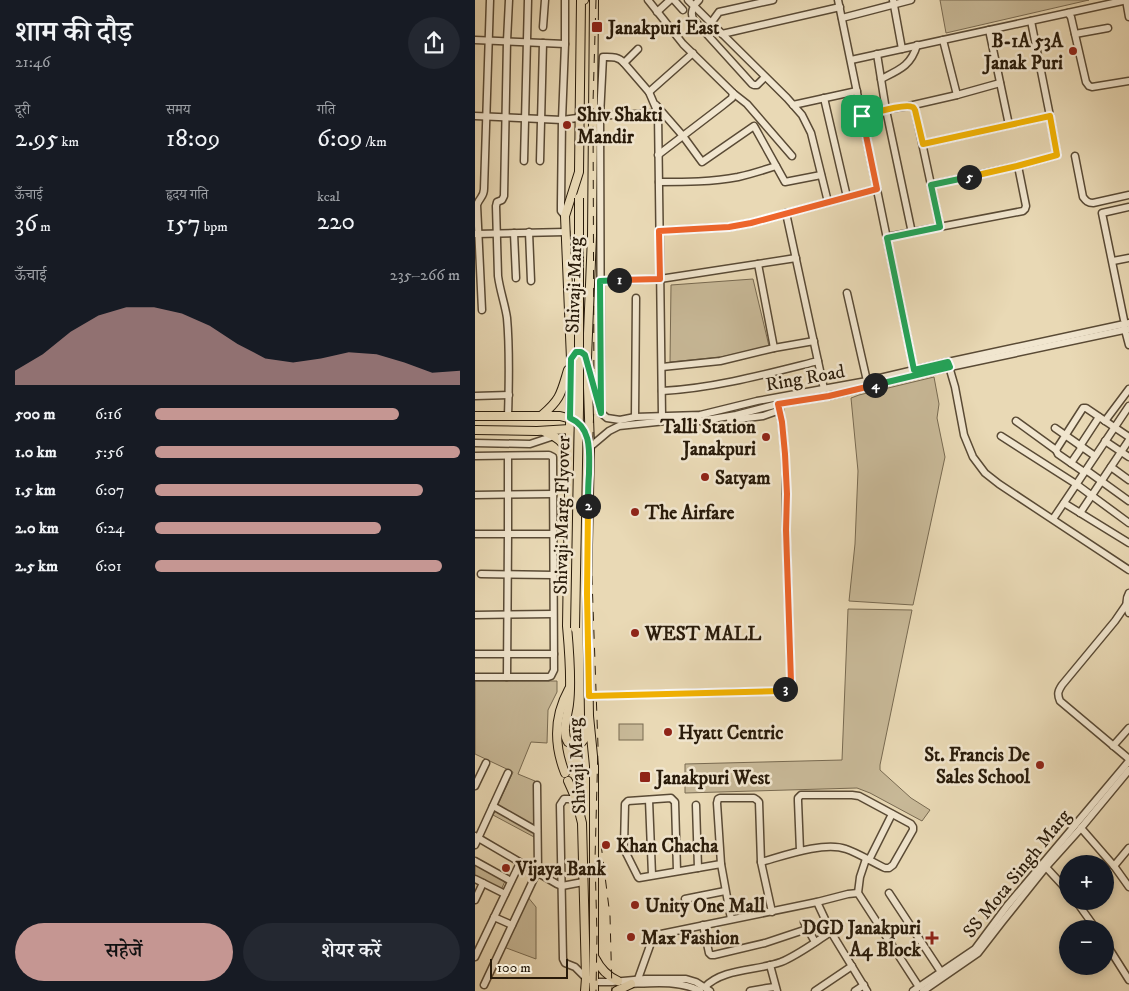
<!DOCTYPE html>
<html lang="hi">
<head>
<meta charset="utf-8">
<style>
	:root { --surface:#171b24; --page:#242831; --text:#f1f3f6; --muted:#9ea1a6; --accent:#c59692 }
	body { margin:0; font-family:"IM FELL DW Pica","Noto Serif Devanagari",serif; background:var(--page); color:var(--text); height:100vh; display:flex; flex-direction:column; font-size:19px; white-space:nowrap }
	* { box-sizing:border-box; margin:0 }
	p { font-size:16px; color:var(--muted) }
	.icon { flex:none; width:28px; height:28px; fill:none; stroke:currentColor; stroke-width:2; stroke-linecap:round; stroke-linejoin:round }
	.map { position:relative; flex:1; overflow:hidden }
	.sheet { display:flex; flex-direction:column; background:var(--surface); width:475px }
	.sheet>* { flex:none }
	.tools { position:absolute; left:584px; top:855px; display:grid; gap:10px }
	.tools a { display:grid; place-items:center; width:55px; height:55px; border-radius:50%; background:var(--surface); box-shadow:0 2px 8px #0003; font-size:25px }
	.scale { position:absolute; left:15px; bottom:12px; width:78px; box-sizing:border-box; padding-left:5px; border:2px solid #291b0a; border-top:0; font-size:14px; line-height:18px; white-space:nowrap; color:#291b0a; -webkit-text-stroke:4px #f1e6cf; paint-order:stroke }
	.pin { position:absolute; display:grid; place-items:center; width:42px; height:42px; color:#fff; margin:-21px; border-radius:10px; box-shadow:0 2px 8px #0006 }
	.km { position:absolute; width:25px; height:25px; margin:-12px; border-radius:50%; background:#222; color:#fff; font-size:14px; line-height:25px; text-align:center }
	.round { display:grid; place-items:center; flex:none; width:52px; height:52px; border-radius:26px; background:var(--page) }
	.overview { display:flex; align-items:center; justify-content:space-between; height:85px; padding:0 15px }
	h1 { font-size:28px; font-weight:600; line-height:38px }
	.stats { display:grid; grid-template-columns:repeat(3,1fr); gap:8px; height:85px; padding:5px 15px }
	.stats div { display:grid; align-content:center }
	.stats b { font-size:25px; font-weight:600 }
	.stats small { font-size:14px; font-weight:400 }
	.stats p { font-size:14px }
	.chart { height:140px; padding:10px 15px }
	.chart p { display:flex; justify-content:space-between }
	.chart svg { width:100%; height:90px; margin-top:5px; fill:var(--accent); opacity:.7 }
	.cta { display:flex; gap:10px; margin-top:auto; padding:10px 15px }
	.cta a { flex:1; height:58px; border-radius:30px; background:var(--accent); color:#111; font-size:20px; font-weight:600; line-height:58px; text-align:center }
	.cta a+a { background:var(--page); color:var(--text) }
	ul { padding:0 15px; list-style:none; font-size:16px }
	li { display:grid; grid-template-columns:80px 60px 1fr; align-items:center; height:38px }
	li i { height:12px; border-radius:6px; background:var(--accent) }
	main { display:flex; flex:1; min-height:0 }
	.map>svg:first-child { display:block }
	.green { fill:#c8b998; stroke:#786a51 }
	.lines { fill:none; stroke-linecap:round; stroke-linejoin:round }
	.minor-casing { stroke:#594a35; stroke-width:9 }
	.major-casing { stroke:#291b0a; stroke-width:10 }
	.minor { stroke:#f1e6cf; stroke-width:6 }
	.major { stroke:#e9d9b5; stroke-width:8 }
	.rail { stroke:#291b0a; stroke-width:1; stroke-dasharray:9 9; stroke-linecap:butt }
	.major-bridge-casing { stroke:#291b0a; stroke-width:10; stroke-linecap:butt }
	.major-bridge { stroke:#e9d9b5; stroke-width:8 }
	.split-1-casing { stroke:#fff; stroke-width:10 }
	.split-2-casing { stroke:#fff; stroke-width:10 }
	.split-3-casing { stroke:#fff; stroke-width:10 }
	.split-4-casing { stroke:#fff; stroke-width:10 }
	.split-5-casing { stroke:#fff; stroke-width:10 }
	.split-6-casing { stroke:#fff; stroke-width:10 }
	.split-1 { stroke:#f0652b; stroke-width:6 }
	.split-2 { stroke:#22a559; stroke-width:6 }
	.split-3 { stroke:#f5b400; stroke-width:6 }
	.split-4 { stroke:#f0652b; stroke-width:6 }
	.split-5 { stroke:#22a559; stroke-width:6 }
	.split-6 { stroke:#f5b400; stroke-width:6 }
	.poi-dot { fill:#8f2418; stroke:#f1e6cf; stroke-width:2 }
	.labels { text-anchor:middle; stroke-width:5; stroke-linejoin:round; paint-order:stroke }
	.poi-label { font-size:19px; font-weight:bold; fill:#291b0a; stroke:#f1e6cf; text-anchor:start }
	.street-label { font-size:19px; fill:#291b0a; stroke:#f1e6cf }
</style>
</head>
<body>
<main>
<section class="sheet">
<div class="overview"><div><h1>शाम की दौड़</h1><p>21:46</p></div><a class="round"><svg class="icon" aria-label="share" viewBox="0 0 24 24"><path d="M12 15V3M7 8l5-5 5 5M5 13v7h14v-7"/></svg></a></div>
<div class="stats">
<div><p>दूरी</p><b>2.95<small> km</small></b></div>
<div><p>समय</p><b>18:09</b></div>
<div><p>गति</p><b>6:09<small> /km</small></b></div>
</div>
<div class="stats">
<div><p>ऊँचाई</p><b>36<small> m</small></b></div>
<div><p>हृदय गति</p><b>157<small> bpm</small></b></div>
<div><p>kcal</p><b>220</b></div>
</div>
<div class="chart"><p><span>ऊँचाई</span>235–266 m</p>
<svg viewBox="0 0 160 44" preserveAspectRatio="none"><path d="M0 44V37L10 29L20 18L30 10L40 6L50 6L60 9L70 15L80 24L90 31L100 33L110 31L120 28L130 29L140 33L150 38L160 37V44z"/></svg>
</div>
<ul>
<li><b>500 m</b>6:16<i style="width:80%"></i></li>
<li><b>1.0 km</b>5:56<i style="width:100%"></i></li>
<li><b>1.5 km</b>6:07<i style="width:88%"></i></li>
<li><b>2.0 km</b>6:24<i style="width:74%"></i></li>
<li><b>2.5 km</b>6:01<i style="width:94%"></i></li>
</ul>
<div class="cta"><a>सहेजें</a><a>शेयर करें</a></div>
</section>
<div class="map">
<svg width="654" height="991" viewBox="0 0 654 991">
	<rect width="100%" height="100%" fill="#e9d9b5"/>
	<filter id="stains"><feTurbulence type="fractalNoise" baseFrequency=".004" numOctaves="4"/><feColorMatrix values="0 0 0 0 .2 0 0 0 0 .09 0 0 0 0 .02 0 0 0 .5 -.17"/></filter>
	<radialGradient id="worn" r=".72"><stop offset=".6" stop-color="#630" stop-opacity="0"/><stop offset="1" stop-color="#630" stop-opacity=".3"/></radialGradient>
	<g class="green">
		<polygon points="465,0 614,0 471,33"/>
		<polygon points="278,279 294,346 246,357 195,362 196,285"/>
		<polygon points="459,377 464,404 462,418 470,457 438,605 374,601 380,544 383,471 376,398 384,395"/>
		<polygon points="373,609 437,610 405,765 405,770 436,798 455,810 447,821 395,793 382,788 210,793 210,764 367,760"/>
		<polygon points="0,681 82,681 82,692 73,710 72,743 56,742 43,774 60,781 60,802 59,837 18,815 38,772 0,754"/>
		<rect x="144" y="724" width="24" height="16"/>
		<polygon points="0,862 31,879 26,890 0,877"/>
		<polygon points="52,896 61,907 61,959 26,946"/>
	</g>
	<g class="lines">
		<g class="minor-casing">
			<g id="minor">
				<polyline points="90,0 90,44 87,120 86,204 86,211 90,216"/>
				<polyline points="173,0 208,44 258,93 272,104 317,156"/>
				<polyline points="199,0 208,10"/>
				<polyline points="213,0 312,98 327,115 336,133 353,202"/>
				<path d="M224,0C219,5 214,13 219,20L277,84L279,85H282L290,77"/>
				<polyline points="363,0 439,370"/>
				<polyline points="418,0 427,49"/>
				<polyline points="651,0 654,17"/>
				<polyline points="182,12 195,0"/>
				<polyline points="593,13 596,17 611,82 614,86 617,87 654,81"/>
				<polyline points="367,18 436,0"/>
				<polyline points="236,23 244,12 298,0"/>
				<polyline points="68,27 70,0"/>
				<polyline points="514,30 534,125"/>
				<polyline points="247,34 365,7"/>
				<polyline points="600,34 633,28"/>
				<polyline points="0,40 90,44"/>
				<polyline points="468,40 482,95"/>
				<polyline points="402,54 411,110 437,233"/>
				<polyline points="376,60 652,0"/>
				<polyline points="149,63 163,49"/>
				<path d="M406,79C424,70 436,66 442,45"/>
				<polyline points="174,92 218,53"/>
				<polyline points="349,98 372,197"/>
				<polyline points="181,105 208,136 227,162 279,126 310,182 346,175"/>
				<polyline points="318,105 382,91"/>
				<polyline points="434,106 438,107 440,110 465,227"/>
				<polyline points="0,116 87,120 118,116 183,113"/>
				<polyline points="387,116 413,109 434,106 482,95 525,83"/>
				<polyline points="448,144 575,116"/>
				<polyline points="183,155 247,106 257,98 258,93"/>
				<path d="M600,156L608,197C611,201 613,203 618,203L654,195"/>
				<polyline points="49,161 53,0"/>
				<polyline points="65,161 68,43"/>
				<path d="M184,182C210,182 237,182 263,177C276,174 289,170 301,166"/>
				<polyline points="456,185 543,166 582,155 575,116 556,21"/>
				<polyline points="311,213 349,389"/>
				<polyline points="184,231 254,227 276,223 402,189"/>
				<polyline points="54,232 56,281"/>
				<polyline points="39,233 41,278"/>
				<polyline points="1,234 91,232"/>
				<polyline points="412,237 548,211 550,209 551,206 543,166"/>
				<polyline points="638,261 654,258"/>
				<polyline points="283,264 299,348"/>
				<polyline points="125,281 185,279 321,258"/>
				<polyline points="372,293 392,381"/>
				<path d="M7,310L2,205C4,198 9,197 9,189L15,0"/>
				<polyline points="649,320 627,213 654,207"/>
				<polyline points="649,326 654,345"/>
				<polyline points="473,363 480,387 489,435 498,457 510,473 524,484 654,570"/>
				<polyline points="187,367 245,361 299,348 339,341"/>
				<polyline points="114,369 126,413 132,418 145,420 160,417 225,415 282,401 392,381 473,362 654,323"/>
				<path d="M187,391C240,388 291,374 343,361"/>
				<polyline points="0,396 34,395"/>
				<path d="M126,413L125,116L128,57C136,57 143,56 149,63L174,92L183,113L187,416"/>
				<path d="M33,416C34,384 35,351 32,318C30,304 25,291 23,276L21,206L22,202L27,200L29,196L32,41L34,0"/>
				<polyline points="160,417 161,298"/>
				<polyline points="255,420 288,416 305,410"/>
				<polyline points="541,421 581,450"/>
				<polyline points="630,421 654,389"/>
				<polyline points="580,428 620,456"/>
				<polyline points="526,436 601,484 654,523"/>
				<polyline points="630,441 654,457"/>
				<polyline points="0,443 55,444 79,436"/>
				<polyline points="605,446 624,417"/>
				<polyline points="115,447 134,431 144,426 191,421 225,421 261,415 303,404 354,396 475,367 654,329"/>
				<polyline points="0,456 74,455 78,457 79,670 76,676 73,677 0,677"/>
				<polyline points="596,463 607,447"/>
				<polyline points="636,467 654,480"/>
				<polyline points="611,470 654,501"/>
				<polyline points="609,472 583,454 581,450 608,408 611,408 654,437"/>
				<polyline points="0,495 78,494"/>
				<polyline points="589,503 654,543"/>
				<polyline points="605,513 654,440"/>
				<polyline points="578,519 654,406"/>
				<polyline points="0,534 78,534"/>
				<polyline points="6,574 78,575"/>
				<path d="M654,593C650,600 651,606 654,613"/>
				<path d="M651,605L640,621L587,685C583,691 582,694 585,701L654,759"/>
				<polyline points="0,615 78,614"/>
				<polyline points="0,654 79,654"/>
				<polyline points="32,677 33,534 33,456"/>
				<polyline points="114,696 306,691 312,688 316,682 311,530 311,494 310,454 307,423 303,404"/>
				<polyline points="638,746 654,728"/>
				<polyline points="0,786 11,763"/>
				<polyline points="101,799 89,799 85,805 88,959 90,963 100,967 111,978 120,982 137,982 170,979 211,979 221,982 235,991"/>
				<polyline points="174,800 177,875"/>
				<polyline points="221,805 223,868"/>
				<polyline points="18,806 62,831"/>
				<polyline points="606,828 639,866 654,887"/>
				<polyline points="0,836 82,884 87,886 108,882"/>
				<polyline points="0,845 33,773"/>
				<polyline points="391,859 385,877 383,893 444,987"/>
				<polyline points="394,860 417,814"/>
				<polyline points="0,861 36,881"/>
				<path d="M286,862C308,856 349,841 371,849C383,853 397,862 410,868H414L418,865L438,830V827L436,824L384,796L377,795H326L323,798V801L325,851"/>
				<polyline points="568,864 592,890"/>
				<polyline points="639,866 654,848"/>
				<polyline points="202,871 200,802 196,798 153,801 150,804 149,847 151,853 163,877 164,878 246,864"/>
				<polyline points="0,879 30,894"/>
				<polyline points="414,893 466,972"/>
				<polyline points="210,899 250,891"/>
				<polyline points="0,900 8,883"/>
				<polyline points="601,901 621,929"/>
				<polyline points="342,902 356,932 392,991"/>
				<polyline points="19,917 37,925"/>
				<polyline points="256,919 246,864 242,803 243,799 245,798 279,798 282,800 284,802 286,862 297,912"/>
				<polyline points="329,922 340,942"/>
				<polyline points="228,925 234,953 236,955 239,955 290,943 332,929"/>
				<polyline points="630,942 654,980"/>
				<polyline points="0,957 45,863"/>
				<polyline points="295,965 302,991"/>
				<polyline points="163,979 177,940 186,934 342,902 373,894 383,893"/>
				<path d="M155,984C177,983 204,980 225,991"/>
				<polyline points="9,985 63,870 62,785"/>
				<path d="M230,987C248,968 282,971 306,962C323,955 340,942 356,932"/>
				<polyline points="275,991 292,988 300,987"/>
				<polyline points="340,991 377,966"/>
				<polyline points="380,991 389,985"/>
				<polyline points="438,991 500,949 532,906 654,761"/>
				<polyline points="448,991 503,953 527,922 571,867 606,828 654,770"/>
			</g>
		</g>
		<g class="major-casing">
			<g id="major">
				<path d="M109,0H106L104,172L90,216L96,359L92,626C94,649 97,680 94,704C93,715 86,731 93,742L98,745L106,743L110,738L112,725"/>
				<path d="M67,415C86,399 86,393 93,370"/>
				<polyline points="0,416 85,416 100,420 106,425 111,433 112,438"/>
				<polyline points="0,430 62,431 95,429"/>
				<path d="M70,432C81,436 89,442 94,453"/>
				<path d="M90,773C79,745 79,716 94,689"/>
				<polyline points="93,781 101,799 107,823 111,978 110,991"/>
				<path d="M120,958C125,968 132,976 143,981"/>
				<polyline points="119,991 119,766 114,716 112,594 115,447 112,358 117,236 119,0"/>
				<polyline points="141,991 156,984"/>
			</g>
		</g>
		<use href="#minor" class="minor"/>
		<use href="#major" class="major"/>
		<g class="rail">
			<polyline points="121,0 118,103 119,404 115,523 123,746 120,860 122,935 121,991"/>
			<polyline points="126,844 135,916 137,991"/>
		</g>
		<g class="major-bridge-casing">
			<polyline id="major-bridge" points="100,628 104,409 104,198"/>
		</g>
		<use href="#major-bridge" class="major-bridge"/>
	</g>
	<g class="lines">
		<g class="split-1-casing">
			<polyline id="split-1" points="144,280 185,279 184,231 254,227 276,223 402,189 387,116"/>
		</g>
		<g class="split-2-casing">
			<path id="split-2" d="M113,506C113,495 113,485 114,474C114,454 118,428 95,418L96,359L101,352H106L110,355L126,413L125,281L144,280"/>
		</g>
		<g class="split-3-casing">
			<polyline id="split-3" points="113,506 112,594 114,696 306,691 310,689"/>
		</g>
		<g class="split-4-casing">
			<polyline id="split-4" points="310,689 316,682 311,530 312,494 310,454 307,422 303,404 354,396 400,385"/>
		</g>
		<g class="split-5-casing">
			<polyline id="split-5" points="400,385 475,367 473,362 439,370 412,238 465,227 456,185 494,177"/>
		</g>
		<g class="split-6-casing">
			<path id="split-6" d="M387,116C396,114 430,103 437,107C439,107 439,109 440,110L448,144L575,116L582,155L542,166L494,177"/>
		</g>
		<use href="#split-1" class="split-1"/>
		<use href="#split-2" class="split-2"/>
		<use href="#split-3" class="split-3"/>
		<use href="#split-4" class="split-4"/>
		<use href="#split-5" class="split-5"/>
		<use href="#split-6" class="split-6"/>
	</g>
	<g class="poi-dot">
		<rect x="116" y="21" width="12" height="12" rx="2.5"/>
		<circle cx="598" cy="51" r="5"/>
		<circle cx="92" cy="125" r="5"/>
		<circle cx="291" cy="437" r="5"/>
		<circle cx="230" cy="477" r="5"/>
		<circle cx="160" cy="512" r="5"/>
		<circle cx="160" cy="633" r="5"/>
		<circle cx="193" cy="732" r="5"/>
		<circle cx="565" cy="765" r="5"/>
		<rect x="164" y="771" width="12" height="12" rx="2.5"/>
		<circle cx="131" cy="845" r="5"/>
		<circle cx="31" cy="868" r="5"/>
		<circle cx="160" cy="905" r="5"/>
		<circle cx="156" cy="937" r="5"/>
		<path d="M454.5 930.5h5v5h5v5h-5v5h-5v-5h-5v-5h5z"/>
	</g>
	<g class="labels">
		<g class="poi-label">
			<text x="133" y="34">Janakpuri East</text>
			<text x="588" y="47" text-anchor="end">B-1A 53A<tspan x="588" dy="22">Janak Puri</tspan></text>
			<text x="102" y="121">Shiv Shakti<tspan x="102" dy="22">Mandir</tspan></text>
			<text x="281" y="433" text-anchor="end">Talli Station<tspan x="281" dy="22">Janakpuri</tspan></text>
			<text x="240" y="484">Satyam</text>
			<text x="170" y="519">The Airfare</text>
			<text x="170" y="640">WEST MALL</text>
			<text x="203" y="739">Hyatt Centric</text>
			<text x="555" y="761" text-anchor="end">St. Francis De<tspan x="555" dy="22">Sales School</tspan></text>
			<text x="181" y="784">Janakpuri West</text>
			<text x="141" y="852">Khan Chacha</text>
			<text x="41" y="875">Vijaya Bank</text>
			<text x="170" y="912">Unity One Mall</text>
			<text x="446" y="934" text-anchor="end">DGD Janakpuri<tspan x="446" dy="22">A4 Block</tspan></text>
			<text x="166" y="944">Max Fashion</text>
		</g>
		<g class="street-label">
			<text transform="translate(98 285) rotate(-88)" y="7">Shivaji Marg</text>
			<text transform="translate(330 377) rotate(-10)" y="7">Ring Road</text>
			<text transform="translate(86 515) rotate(-89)" y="7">Shivaji Marg Flyover</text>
			<text transform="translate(101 766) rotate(-93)" y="7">Shivaji Marg</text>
			<text transform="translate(541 873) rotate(-51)" y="7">SS Mota Singh Marg</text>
		</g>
	</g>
	<rect width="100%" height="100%" filter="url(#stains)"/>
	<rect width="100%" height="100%" fill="url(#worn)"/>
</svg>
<div class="tools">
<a>+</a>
<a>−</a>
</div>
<div class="scale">100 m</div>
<div class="pin" style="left:387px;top:116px;background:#1e9e55"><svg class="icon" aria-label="arrive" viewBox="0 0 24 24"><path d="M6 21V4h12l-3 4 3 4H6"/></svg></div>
<b class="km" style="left:144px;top:280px">1</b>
<b class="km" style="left:113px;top:506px">2</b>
<b class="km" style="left:310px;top:689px">3</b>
<b class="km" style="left:400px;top:385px">4</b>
<b class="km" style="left:494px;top:177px">5</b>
</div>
</main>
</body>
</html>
